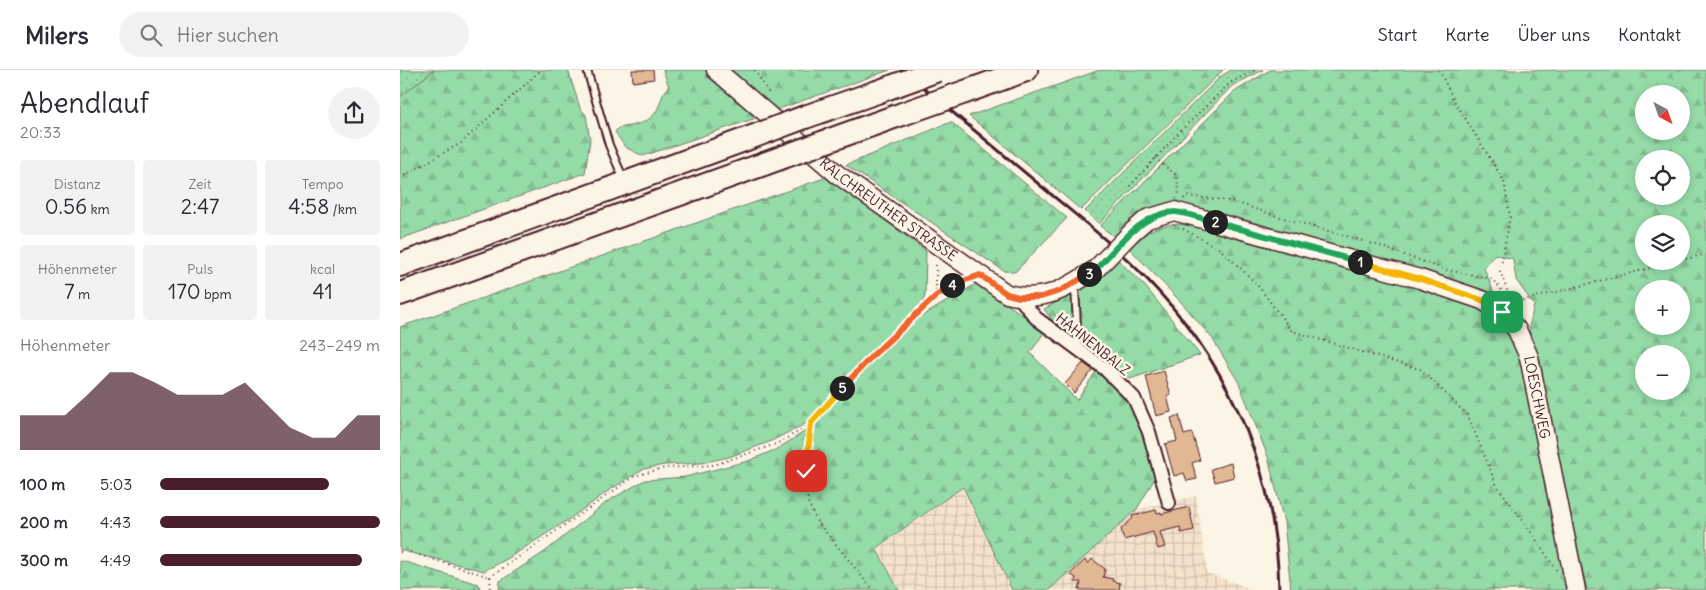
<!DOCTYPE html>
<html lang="de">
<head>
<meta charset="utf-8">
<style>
	:root { --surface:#fff; --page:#f2f2f3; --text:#2b2b33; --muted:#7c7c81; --line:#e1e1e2; --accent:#4a1f2b }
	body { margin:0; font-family:Delius,sans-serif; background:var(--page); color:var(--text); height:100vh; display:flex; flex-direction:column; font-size:19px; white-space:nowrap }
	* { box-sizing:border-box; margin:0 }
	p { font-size:16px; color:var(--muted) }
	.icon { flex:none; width:28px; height:28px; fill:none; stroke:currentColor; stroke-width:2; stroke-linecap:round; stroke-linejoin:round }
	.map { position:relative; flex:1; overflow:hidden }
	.side { display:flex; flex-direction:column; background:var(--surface); width:400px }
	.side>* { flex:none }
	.needle { width:32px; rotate:139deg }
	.fabs { position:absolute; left:1235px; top:15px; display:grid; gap:10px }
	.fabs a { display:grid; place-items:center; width:55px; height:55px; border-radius:50%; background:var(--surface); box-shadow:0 2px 8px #0003; font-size:25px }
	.pin { position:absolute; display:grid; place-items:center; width:42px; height:42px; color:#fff; margin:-21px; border-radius:10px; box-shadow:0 2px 8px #0006 }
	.km { position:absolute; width:25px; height:25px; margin:-12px; border-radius:50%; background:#222; color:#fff; font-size:14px; line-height:25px; text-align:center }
	.round { display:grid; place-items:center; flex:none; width:52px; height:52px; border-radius:26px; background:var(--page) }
	.headline { display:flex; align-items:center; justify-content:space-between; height:85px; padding:0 20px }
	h1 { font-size:28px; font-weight:600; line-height:38px }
	.figures { display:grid; grid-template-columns:repeat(3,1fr); gap:8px; height:85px; padding:5px 20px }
	.figures div { display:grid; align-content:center; border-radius:5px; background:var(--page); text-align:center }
	.figures b { font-size:21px; font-weight:600 }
	.figures small { font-size:14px; font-weight:400 }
	.figures p { font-size:14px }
	.chart { height:140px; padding:10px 20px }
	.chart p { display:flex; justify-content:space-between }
	.chart svg { width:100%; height:90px; margin-top:5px; fill:var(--accent); opacity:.7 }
	ul { padding:0 20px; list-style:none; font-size:16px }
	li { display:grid; grid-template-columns:80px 60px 1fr; align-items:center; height:38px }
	li i { height:12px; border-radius:6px; background:var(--accent) }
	header { display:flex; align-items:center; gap:30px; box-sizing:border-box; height:70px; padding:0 25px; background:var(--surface); border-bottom:1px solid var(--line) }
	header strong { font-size:24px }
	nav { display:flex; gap:28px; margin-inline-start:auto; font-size:18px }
	.search { width:350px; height:45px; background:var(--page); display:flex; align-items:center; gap:12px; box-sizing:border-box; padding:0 18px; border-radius:28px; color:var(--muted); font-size:19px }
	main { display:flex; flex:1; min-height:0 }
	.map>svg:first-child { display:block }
	.industrial { fill:url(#industrial-grid) }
	.grass { fill:url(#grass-dots); stroke:#707d6a }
	.forest { fill:url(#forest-firs); stroke:#707d6a; fill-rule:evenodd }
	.building { fill:#e2b793; stroke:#4a1f2b }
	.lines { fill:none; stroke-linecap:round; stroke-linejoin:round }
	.lane-casing { stroke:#4a1f2b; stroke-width:10 }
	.street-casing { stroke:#4a1f2b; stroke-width:16 }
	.secondary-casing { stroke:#4a1f2b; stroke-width:21 }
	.highway-casing { stroke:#4a1f2b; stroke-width:26 }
	.path { stroke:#4a1f2b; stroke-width:2; stroke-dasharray:1 4; stroke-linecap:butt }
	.lane { stroke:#fcf5e5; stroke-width:6 }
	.street { stroke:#fcf5e5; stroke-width:12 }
	.secondary { stroke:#fcf5e5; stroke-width:18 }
	.highway { stroke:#fcf5e5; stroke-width:22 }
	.rail { stroke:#4a1f2b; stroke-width:3 }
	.secondary-bridge-casing { stroke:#4a1f2b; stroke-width:21; stroke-linecap:butt }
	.highway-bridge-casing { stroke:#4a1f2b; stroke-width:26; stroke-linecap:butt }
	.secondary-bridge { stroke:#fcf5e5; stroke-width:18 }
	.highway-bridge { stroke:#fcf5e5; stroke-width:22 }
	.split-1-casing { stroke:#fff; stroke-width:10 }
	.split-2-casing { stroke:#fff; stroke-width:10 }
	.split-3-casing { stroke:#fff; stroke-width:10 }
	.split-4-casing { stroke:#fff; stroke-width:10 }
	.split-5-casing { stroke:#fff; stroke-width:10 }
	.split-6-casing { stroke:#fff; stroke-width:10 }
	.split-1 { stroke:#f5b400; stroke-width:6 }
	.split-2 { stroke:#22a559; stroke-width:6 }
	.split-3 { stroke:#22a559; stroke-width:6 }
	.split-4 { stroke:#f0652b; stroke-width:6 }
	.split-5 { stroke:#f0652b; stroke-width:6 }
	.split-6 { stroke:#f5b400; stroke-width:6 }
	.labels { text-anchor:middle; stroke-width:5; stroke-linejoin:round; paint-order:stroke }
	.street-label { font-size:14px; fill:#4a1f2b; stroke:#fcf5e5 }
</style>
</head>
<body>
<header>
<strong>Milers</strong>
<div class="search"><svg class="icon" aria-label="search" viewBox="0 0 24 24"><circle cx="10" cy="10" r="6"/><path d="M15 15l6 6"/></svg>Hier suchen</div>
<nav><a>Start</a><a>Karte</a><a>Über uns</a><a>Kontakt</a></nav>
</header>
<main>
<section class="side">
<div class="headline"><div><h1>Abendlauf</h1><p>20:33</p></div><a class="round"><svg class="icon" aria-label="share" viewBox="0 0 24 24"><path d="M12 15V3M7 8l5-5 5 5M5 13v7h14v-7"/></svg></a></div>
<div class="figures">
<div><p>Distanz</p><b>0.56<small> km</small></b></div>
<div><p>Zeit</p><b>2:47</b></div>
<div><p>Tempo</p><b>4:58<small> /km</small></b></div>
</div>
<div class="figures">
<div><p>Höhenmeter</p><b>7<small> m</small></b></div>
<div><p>Puls</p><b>170<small> bpm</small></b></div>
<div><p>kcal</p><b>41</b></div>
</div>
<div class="chart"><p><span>Höhenmeter</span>243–249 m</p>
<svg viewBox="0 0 160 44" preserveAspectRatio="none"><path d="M0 44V27L10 27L20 27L30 17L40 6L50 6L60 11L70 17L80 17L90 17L100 11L110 22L120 33L130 38L140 38L150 27L160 27V44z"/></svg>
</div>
<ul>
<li><b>100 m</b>5:03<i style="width:77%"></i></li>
<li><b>200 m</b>4:43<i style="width:100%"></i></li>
<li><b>300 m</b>4:49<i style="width:92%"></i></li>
</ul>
</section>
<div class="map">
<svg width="1306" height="520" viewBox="0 0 1306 520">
	<defs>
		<pattern id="industrial-grid" width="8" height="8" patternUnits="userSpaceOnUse" patternTransform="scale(1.25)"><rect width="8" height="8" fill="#f4e2cc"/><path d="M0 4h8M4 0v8" fill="none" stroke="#d3c1af"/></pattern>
		<pattern id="grass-dots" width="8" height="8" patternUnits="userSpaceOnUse" patternTransform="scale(1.25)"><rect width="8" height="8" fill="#95dba8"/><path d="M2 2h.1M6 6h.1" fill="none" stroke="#82bc91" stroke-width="1.8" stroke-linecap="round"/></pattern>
		<pattern id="forest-firs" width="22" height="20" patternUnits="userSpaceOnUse" patternTransform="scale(1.25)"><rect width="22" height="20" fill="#95dba8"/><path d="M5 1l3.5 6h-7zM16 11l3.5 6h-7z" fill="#82bc91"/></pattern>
	</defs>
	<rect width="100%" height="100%" fill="#fcf5e5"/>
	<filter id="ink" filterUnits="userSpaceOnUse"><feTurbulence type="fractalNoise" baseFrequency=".02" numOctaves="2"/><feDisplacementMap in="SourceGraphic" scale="10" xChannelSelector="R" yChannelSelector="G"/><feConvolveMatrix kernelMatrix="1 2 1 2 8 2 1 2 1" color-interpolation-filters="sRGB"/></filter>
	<g filter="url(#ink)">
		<g class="industrial">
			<polygon points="562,419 611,520 500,520 478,478"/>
			<polygon points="796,426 807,503 854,520 649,520 737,439"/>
		</g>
		<g class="grass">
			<polygon points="0,0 34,0 0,27"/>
			<polygon points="831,0 863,0 832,16 699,154 685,141 820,7"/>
		</g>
		<g class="forest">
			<polygon points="34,0 168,0 180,38 186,45 190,70 185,103 0,169 0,27"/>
			<path d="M263,0H304L349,40L356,48L243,86L225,77L215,62L218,58C234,55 251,54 258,38C263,28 260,26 269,17Z"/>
			<polygon points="327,0 490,0 373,41"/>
			<polygon points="700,0 823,0 681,140 569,46"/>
			<path d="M870,0H1306V520H1187L1137,298L1129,257L1134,235L1116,210L1113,189L1095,184L1084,198L1094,223L791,139L757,137L716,168L700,156L834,22ZM1244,24H1281V61H1244ZM1244,89H1281V126H1244ZM1244,154H1281V191H1244ZM1244,219H1281V256H1244ZM1244,284H1281V321H1244Z"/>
			<polygon points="551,52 667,148 615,202 604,201 446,95"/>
			<polygon points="427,107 526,181 525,226 520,240 476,280 407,353 369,372 329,387 301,393 264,395 244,399 211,419 168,450 107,489 84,501 0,480 0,257"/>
			<path d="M779,154L813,159L1050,224C1074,236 1105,247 1117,274C1121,283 1123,294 1126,304L1169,520H891L884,452L868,387L839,313L812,268L781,232L729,178C749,160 751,157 779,154Z"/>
			<polygon points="717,189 745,216 800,285 730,309 653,251 644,239 688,215"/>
			<polygon points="576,214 646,260 630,283 677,330 697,300 726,325 739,347 755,408 737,439 649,520 612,520 563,417 476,478 499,520 99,520 100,511 146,481 208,431 245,410 285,407 348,391 377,379 409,359 473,291 517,249"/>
			<polygon points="2,491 78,514 81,520 0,520 0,491"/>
		</g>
		<g class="building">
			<polygon points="232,0 253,0 254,9 233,12"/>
			<polygon points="683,293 693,300 674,323 665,314"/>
			<polygon points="764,301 771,325 767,326 771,342 756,346 746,306"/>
			<polygon points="779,345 784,365 792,363 800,390 792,393 797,409 787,411 784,403 774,406 765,374 777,371 771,348"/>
			<polygon points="831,393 834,407 815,412 811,399"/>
			<polygon points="789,437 794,460 781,463 780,457 760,462 765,477 758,479 753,462 724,470 721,459 733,448 732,446 756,440 757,443 761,442 761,444"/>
			<polygon points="692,489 705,499 703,507 713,509 712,511 720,513 719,520 679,520 681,512 675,512 676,508 670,504 685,490 688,494"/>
		</g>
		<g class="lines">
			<g class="lane-casing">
				<g id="lane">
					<polyline points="187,0 209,75 224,110"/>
					<polyline points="675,215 678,278"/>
				</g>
			</g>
			<g class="street-casing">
				<polyline id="street" points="619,227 636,248 705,299 734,328 749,362 769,433"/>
			</g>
			<g class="secondary-casing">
				<g id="secondary">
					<path id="s1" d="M316,0L437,104L607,224C644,233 666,219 696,199"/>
					<path id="s2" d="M732,162L747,149L774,141L1020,209L1082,230L1102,242L1117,260L1129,287L1176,520"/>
				</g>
			</g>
			<g class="highway-casing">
				<g id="highway">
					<polyline points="565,22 626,0"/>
					<polyline points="405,47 477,22"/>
					<polyline points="427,71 505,43"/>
					<polyline points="0,195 344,70"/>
					<polyline points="0,224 364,94"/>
				</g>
			</g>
			<g class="path">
				<polyline points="355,0 368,22 367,26"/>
				<polyline points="1039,0 1055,32 1104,111 1110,147 1100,201 1111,231"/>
				<polyline points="755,88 777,106 779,127"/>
				<polyline points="0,108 61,73 141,0"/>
				<polyline points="730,116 781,60 830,13 855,0"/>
				<polyline points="784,129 786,126 831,131 883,148 977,175 1043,199 1092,209 1109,229"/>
				<polyline points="783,159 820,179 856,213 892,261 1022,300 1068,346 1097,416 1122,449 1157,501"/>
				<polyline points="1281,190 1306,184"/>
				<polyline points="536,226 536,191"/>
				<polyline points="1113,233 1278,191"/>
				<polyline points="411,353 406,401 408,432 416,450 473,520"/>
				<polyline points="0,482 9,482 90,507"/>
				<polyline points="90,507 235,406 265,398 314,395 376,374 396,363 411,353 472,286 536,226 551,215 565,210"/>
				<polyline points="90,507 91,520"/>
			</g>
			<use href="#lane" class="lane"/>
			<use href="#street" class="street"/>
			<use href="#secondary" class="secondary"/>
			<use href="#highway" class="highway"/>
			<path class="rail" d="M502,0C549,39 595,78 641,116C682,150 724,183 759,222C834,303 877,410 879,520"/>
			<g class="secondary-bridge-casing">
				<polyline id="secondary-bridge" points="696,199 732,162"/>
			</g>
			<g class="highway-bridge-casing">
				<g id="highway-bridge">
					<polyline points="477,22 538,0"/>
					<polyline points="505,43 565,22"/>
					<polyline points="344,70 405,47"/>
					<polyline points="364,94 427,71"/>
				</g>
			</g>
			<use href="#secondary-bridge" class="secondary-bridge"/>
			<use href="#highway-bridge" class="highway-bridge"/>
		</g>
	</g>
	<g class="lines" filter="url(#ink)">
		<g class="split-1-casing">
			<polyline id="split-1" points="960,192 1020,209 1082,230 1102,242"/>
		</g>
		<g class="split-2-casing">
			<polyline id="split-2" points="815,152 960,192"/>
		</g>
		<g class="split-3-casing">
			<path id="split-3" d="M689,204L696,199C718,177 739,145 773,142C782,141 806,150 815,152"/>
		</g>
		<g class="split-4-casing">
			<polyline id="split-4" points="552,215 580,205 607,224 619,227 641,227 660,221 689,204"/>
		</g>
		<g class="split-5-casing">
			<polyline id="split-5" points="442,318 472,286 536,226 552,215"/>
		</g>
		<g class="split-6-casing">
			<polyline id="split-6" points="406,401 411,353 442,318"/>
		</g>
		<use href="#split-1" class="split-1"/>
		<use href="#split-2" class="split-2"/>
		<use href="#split-3" class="split-3"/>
		<use href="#split-4" class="split-4"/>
		<use href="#split-5" class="split-5"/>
		<use href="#split-6" class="split-6"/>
	</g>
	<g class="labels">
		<g class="street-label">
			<text dy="5" stroke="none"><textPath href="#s1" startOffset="222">KALCHREUTHER STRASSE</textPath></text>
			<text transform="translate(693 274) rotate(39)" y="5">HAHNENBALZ</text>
			<text dy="5" stroke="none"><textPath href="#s2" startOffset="486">LOESCHWEG</textPath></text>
		</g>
	</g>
</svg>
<div class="fabs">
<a><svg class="needle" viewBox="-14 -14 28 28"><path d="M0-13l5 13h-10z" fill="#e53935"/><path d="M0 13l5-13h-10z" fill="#7c7c81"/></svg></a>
<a><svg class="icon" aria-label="locate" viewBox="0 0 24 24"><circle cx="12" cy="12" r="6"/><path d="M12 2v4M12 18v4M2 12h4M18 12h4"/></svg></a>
<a><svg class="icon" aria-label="layers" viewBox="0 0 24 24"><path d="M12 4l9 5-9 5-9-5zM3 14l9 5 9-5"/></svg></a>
<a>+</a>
<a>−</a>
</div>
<div class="pin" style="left:1102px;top:242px;background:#1e9e55"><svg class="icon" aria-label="arrive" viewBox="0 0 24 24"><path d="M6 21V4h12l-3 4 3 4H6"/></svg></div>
<div class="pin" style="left:406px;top:401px;background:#d93025"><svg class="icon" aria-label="check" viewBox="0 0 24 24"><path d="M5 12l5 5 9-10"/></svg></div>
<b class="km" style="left:960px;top:192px">1</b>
<b class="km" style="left:815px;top:152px">2</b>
<b class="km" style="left:689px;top:204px">3</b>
<b class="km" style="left:552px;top:215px">4</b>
<b class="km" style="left:442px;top:318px">5</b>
</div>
</main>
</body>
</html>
